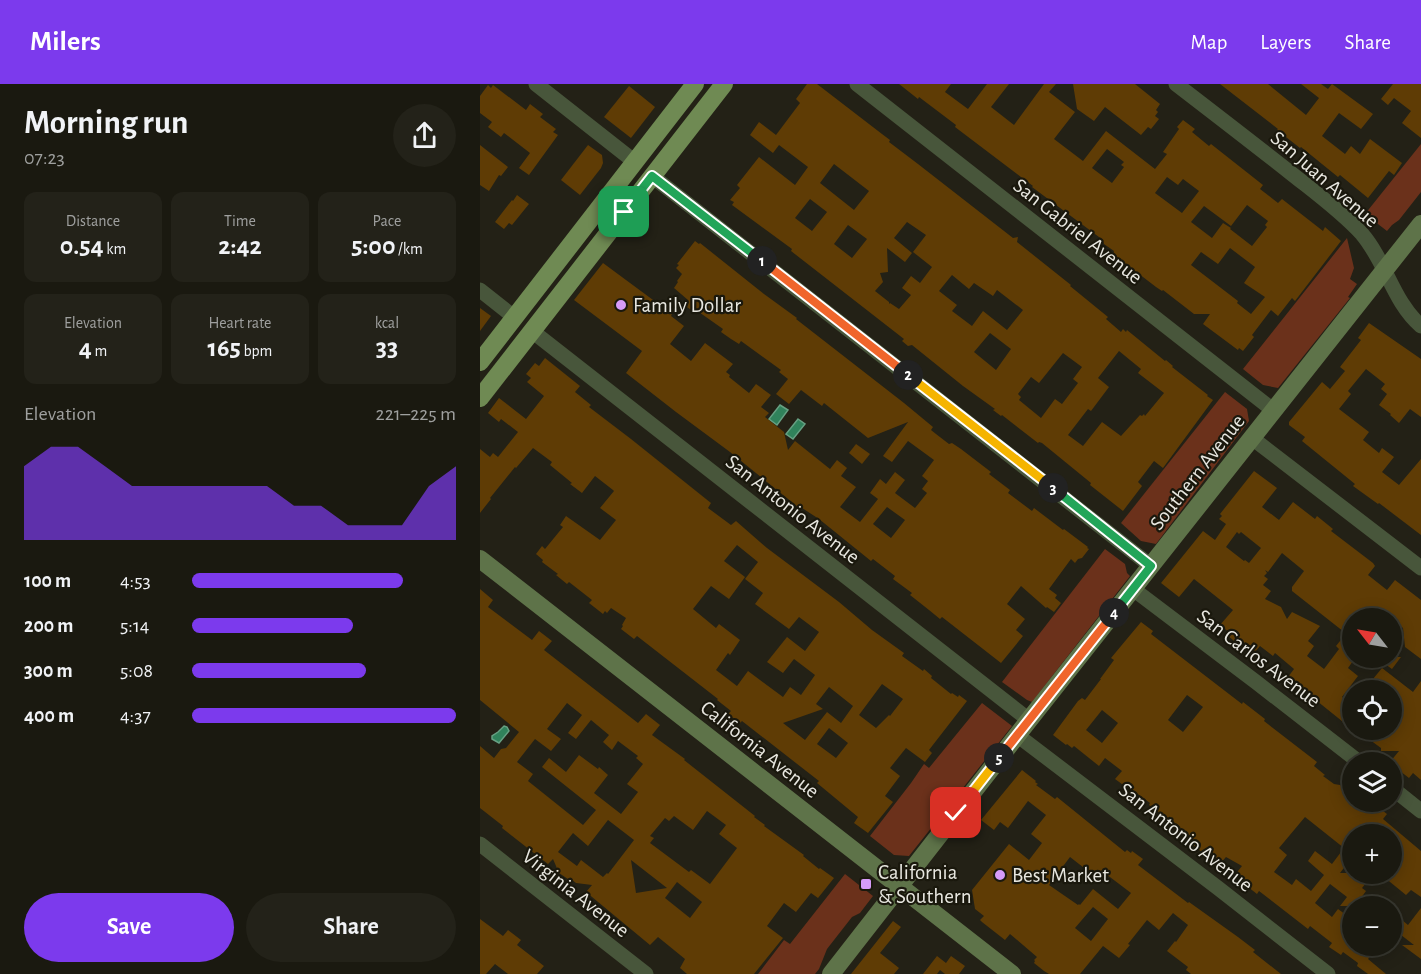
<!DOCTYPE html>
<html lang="en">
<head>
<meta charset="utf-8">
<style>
	:root { --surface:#1a1910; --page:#232219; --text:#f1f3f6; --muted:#9fa09f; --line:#383830; --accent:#7c3aed }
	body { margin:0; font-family:"Alegreya Sans",sans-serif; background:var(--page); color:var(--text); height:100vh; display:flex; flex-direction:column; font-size:22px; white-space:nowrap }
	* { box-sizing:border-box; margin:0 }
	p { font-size:20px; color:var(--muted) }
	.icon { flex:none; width:33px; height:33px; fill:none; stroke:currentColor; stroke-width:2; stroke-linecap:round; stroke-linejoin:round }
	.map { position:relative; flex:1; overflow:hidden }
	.details { display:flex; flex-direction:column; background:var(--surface); width:480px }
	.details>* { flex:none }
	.needle { width:39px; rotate:301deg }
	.tools { position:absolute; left:862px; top:524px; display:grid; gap:12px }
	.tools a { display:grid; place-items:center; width:60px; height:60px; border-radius:50%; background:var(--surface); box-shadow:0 3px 15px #0003,0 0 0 2px var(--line); font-size:30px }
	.pin { position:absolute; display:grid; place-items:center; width:51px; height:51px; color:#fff; margin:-26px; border-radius:12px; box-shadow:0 3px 9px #0006 }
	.km { position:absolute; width:30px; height:30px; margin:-15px; border-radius:50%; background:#222; color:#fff; font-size:16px; line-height:30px; text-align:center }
	.round { display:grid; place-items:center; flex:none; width:63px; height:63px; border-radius:32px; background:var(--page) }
	.headline { display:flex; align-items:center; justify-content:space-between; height:102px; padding:0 24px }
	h1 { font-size:33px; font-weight:700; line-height:45px }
	.stats { display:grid; grid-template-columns:repeat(3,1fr); gap:9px; height:102px; padding:6px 24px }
	.stats div { display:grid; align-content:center; border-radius:12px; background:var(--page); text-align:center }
	.stats b { font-size:26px; font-weight:700 }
	.stats small { font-size:16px; font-weight:400 }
	.stats p { font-size:16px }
	.chart { height:168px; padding:12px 24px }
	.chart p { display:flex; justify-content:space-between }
	.chart svg { width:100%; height:108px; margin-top:6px; fill:var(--accent); opacity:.7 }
	.primary-button { display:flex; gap:12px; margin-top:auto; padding:12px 24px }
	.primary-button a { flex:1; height:69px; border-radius:36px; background:var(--accent); color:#fff; font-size:24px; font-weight:700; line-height:69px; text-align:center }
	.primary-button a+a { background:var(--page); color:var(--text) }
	ul { padding:0 24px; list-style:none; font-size:20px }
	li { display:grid; grid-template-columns:96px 72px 1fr; align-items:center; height:45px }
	li i { height:15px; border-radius:8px; background:var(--accent) }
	header { display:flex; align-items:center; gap:36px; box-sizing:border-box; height:84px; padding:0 30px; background:var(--accent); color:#fff }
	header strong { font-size:28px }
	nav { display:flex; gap:33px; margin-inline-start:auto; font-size:21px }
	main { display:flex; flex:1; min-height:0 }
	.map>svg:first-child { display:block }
	.green { fill:#6b311b }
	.water { fill:#30825b; stroke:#67a083; stroke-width:1.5 }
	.building { fill:#5f3c05; fill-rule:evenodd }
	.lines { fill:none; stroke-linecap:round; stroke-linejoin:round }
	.street { stroke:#48563b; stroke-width:15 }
	.secondary { stroke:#5e7349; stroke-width:18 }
	.primary { stroke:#6f8a53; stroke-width:18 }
	.split-1-casing { stroke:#fff; stroke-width:12 }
	.split-2-casing { stroke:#fff; stroke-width:12 }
	.split-3-casing { stroke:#fff; stroke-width:12 }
	.split-4-casing { stroke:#fff; stroke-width:12 }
	.split-5-casing { stroke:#fff; stroke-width:12 }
	.split-6-casing { stroke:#fff; stroke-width:12 }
	.split-1 { stroke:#22a559; stroke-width:8 }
	.split-2 { stroke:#f0652b; stroke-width:8 }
	.split-3 { stroke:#f5b400; stroke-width:8 }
	.split-4 { stroke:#22a559; stroke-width:8 }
	.split-5 { stroke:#f0652b; stroke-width:8 }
	.split-6 { stroke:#f5b400; stroke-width:8 }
	.poi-dot { fill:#d79bf9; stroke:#1a180d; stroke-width:2 }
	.labels { text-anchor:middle; stroke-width:4.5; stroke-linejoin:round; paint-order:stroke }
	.street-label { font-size:21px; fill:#e8e7e0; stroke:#1a180d }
	.poi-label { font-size:21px; fill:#e8e7e0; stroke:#1a180d; text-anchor:start }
</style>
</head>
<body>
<header>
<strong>Milers</strong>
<nav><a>Map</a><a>Layers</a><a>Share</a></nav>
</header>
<main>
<section class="details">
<div class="headline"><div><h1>Morning run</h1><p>07:23</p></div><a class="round"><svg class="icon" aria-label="share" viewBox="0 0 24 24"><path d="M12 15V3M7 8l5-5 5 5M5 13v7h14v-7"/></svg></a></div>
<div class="stats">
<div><p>Distance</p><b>0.54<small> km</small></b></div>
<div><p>Time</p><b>2:42</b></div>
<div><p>Pace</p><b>5:00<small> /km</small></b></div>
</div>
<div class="stats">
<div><p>Elevation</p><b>4<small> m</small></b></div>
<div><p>Heart rate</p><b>165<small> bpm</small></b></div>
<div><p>kcal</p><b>33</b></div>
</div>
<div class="chart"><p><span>Elevation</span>221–225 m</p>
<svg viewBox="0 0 160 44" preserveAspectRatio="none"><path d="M0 44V14L10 6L20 6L30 14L40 22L50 22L60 22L70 22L80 22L90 22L100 30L110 30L120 38L130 38L140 38L150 22L160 14V44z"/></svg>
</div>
<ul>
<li><b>100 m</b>4:53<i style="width:80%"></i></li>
<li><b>200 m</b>5:14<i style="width:61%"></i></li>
<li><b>300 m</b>5:08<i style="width:66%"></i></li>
<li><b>400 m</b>4:37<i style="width:100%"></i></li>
</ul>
<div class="primary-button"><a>Save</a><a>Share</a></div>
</section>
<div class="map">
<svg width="941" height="890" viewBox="0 0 941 890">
	<rect width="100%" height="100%" fill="#232116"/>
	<g class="green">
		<polygon points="941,60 941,108 919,136 912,141 907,147 885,130"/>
		<polygon points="867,154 874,184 870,195 877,200 868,213 870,214 798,304 783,301 763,285"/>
		<polygon points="745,308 767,325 769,337 676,460 661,457 641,439"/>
		<polygon points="625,465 645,480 647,489 650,492 552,618 547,616 522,598"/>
		<polygon points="502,619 532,642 429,772 414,771 390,752 431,699 444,680 449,684"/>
		<polygon points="365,790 393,812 380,829 372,833 347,865 339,885 335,890 278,890 304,856 310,860"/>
	</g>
	<g class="water">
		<polygon points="300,321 308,326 297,341 289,335"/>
		<polygon points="318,335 325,340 313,355 306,350"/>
		<polygon points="24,642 27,643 29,647 19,659 12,655 12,652 18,648"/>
	</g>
	<g class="building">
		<path d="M327,0H337L402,50L410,56L409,58L438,80L533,154L538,153L537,158L591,201L590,202L628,233L626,235L641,248L643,245L646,248L647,246L685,277L686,276L693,282L692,283L728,311L727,312L733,316L683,384L674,377L658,398L662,402L643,427L610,401L611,399L562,359L559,358L558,359L522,331L521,332L513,326L515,325L483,302L432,261L428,262L422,257L424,255L311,167L312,165L252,121L254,118L250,116L260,104L257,101L279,73L315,101L328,83L299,61L293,69L270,51L279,38L296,51L320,19L316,15ZM354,80L389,107L374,126L340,99ZM330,115L347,128L332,147L315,134ZM427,138L446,151L433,168L452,183L440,199L431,192L422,204L431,211L419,225L410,219L409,220V218L395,207L403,198L400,189L408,188L407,164L425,178L432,169L414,154ZM368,141L387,155L372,174L354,160ZM472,191L489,205L494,199L513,212L517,206L543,226L527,246L503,227L492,242L472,227L477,221L459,207ZM510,249L531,265L516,286L494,268ZM639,267L661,285L658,289L684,309L665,332L664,330L662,332L660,331L641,352L622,338L603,362L588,351L608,325L611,327L629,303L618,294ZM583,269L602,283L593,295L598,299L582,320L575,315L561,334L539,316L541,313L538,310L551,293L559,299Z"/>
		<path d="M419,0H471L465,8L488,25L507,0H529L511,23L534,41L564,0H576L569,8L595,28L574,55L603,77L626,47L675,85L687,70L683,68L699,45L697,43L703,36L715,45L712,48L729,62L731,60L783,101L780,105L798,119L802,115L843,147L845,143L861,157L815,217L812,214L798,232L791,226L772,251L774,253L763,267L759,264L758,266L723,240L730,230H714L683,206L682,207L676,203L633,170L634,167L624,160L623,156L552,103L553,102L475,43L476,41L439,13L438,15ZM627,65L644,78L641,81L644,83L632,99L612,84ZM687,93L698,101L703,95L719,107L702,129L675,109ZM767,121L788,137L785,141L787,143L772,162L750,145L751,144L743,139L732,154L711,138L724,122L751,142ZM750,164L775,183L764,199L785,213L771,230L757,219L758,217L711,181L721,168L738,180Z"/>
		<polygon points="593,0 655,0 680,20 676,26 678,28 675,32 679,35 671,45 668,43 661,51 625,23 614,37 597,25"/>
		<polygon points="740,0 788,0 826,31 839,14 821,0 841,0 848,5 852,0 893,30 881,45 859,29 842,52 865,70 871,62 880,70 890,55 922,79 914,91 909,87 888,114 860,91 858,93 821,63 820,64 797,46 798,45"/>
		<polygon points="913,0 941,0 941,54 922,39 931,27 914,14 908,21 901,15"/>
		<polygon points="8,1 11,4 13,1 46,26 50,20 63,30 60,33 76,45 73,48 78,51 49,91 39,84 50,69 24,49 21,53 8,43 12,38 0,29 0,12"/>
		<polygon points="149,2 175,23 151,54 124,33"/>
		<polygon points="0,61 28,83 21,92 19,91 9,107 0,101"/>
		<polygon points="108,61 122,71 123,79 121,84 100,111 81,96"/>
		<polygon points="37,111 49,120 32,141 29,139 24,145 15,138 32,116 33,117"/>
		<path d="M215,157L219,160L220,159L284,210L317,234L316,235L424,319L453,343L451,346L456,350L469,360L472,359L481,365L511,388L509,390L530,406L528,409L552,427L554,424L583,446L584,445L608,463L607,464L609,465L602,474L598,475L595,479L591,475L569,505L577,511L575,514L581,519L574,528L567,523L566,524L541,502L527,520L545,535L536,546L543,552L521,579L462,533L460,535L449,526L430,511L432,509L413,495L415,492L393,475L391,477L339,435L319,422L318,423L250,368L196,328L146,289L162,267L94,216L123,179L192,230L191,232L204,242L190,260L211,277L225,259L253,280L246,288L250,291L249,293L269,309L276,300L291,311L281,323L289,329L285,333L304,348L308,366L315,357L350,385L357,376L367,384L361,392L376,403L360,423L380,438L398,415L390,409L400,395L406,400L415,388L425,396L415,409L435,424L447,409L442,405L448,397L442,392L454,376L428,357L412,378L403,372L428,338L388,354L344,319L342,322L321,306L309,320L296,310L308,295L299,288L301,286L261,257L259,260L251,255L241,248L243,245L216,226L214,228L204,221L208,216L194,204L198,198L197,197L202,190L196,184L199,181L197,180ZM407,423L425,436L411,454L393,440Z"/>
		<polygon points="0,224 11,232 0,247"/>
		<polygon points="889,239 941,275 941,333 930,325 919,339 910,331 911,330 899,321 907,310 901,305 905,300 886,285 868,307 871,310 859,325 889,348 883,356 899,369 902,364 914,373 902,388 919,401 941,375 941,451 899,419 898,420 873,402 875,400 822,357 825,353 809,341 809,338 842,298 850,305 865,287 860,283 881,256 878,254"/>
		<path d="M65,274L100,302L95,308L111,321L109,323L151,355L231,419L228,424L251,441L256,437L287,464L359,518L392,546L424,569L422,572L443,587L444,585L452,592L451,594L471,610L472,609L478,613L479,611L487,617L449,666L452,669L445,678L426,664L410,684L420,692L405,712L413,718L388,749L374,739L378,733L337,699L339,697L262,637L260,639L248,630L251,627L237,616L238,615L157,552L154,555L141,545L143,542L142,541L146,534L131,524L127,529L125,527L123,530L109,519L112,516L89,498L87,500L76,491L78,490L62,478L63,476L56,470L62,462L65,465L83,443L80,441L86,432L120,456L136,436L120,424L134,407L133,406L115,392L102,409L90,400L92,399L70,381L72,378L53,364L36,384L35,383L10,414L11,415L0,429V365L10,373L13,369L18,373L38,348L21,335L19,338L8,329L19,314L46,335L64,312L47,298L51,294L46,290L55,279L59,282ZM257,461L278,478L265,495L283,509L275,520L309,545L319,533L339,548L325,567L307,553L287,578L303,589L314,575L335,591L321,611L310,603L303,613L268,587L257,602L236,586L248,569L250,571L260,556L239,540L236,544L213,525L231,502L249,515L265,493L244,477ZM402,600L423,615L410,632L409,631L396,644L379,631ZM349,603L373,622L361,639L347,628L325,656L303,639L343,625L336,620ZM349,644L368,659L356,674L337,660Z"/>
		<polygon points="376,360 390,370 382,380 369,369"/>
		<path d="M774,387L797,404L782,423L799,436L813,418L835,435L837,432L853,445L851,447L893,479L895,482L888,491L907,506L915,496L941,516V575L925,563L923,544L912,536V534H873V555L812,507V503L824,487L802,469L788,488L785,486L787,489L784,492L788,495L783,501L791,507L785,515L801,523L807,535L812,528L840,542L828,557L834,562L827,572L844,585L859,565L856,562L864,552L873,559V577L868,584L878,592L862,613L873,622V646L811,596L808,593L814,585L795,569L793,572L780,562L775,568L761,557L758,560L748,552L750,549L740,541L753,526L714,495L699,513L681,499L723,447L735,456L746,440L739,435L742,432L740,430ZM757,448L759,450L761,448L781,464L769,479L765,476L764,477L746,463Z"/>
		<path d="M0,505L13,516L8,523L52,556L59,547L72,557L64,566L158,639L166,630L180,641L172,651L205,675L204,676L275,732L274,733L285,741L284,742L324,771L323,772L339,785L340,784L354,794L338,814L331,809L316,828L304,819L287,842L303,854L274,890H207L200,884L205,875L178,853L170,861L106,808L112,801L96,799L91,795H88L79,789L73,775L68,780L22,744L23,742L0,724V662L14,674L21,665L26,664L39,648L0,616ZM87,619L102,631L88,649L96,655L111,636L129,651L123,658L132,666L138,657L158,672L156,674L163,680L147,700L158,708L141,730L114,709L128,691L119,683L118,685L99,671L86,688L69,674L62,683L116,726L103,741L48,697L53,690L37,678L55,655L71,667L81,655L67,645ZM227,727L246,741L239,750L257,764L230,800L211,786L209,788L170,759L174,754L170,752L185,734L189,737L194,732L213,746ZM128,736L154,756L128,790L127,789L123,793L101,776L97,782L78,768L93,749L108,762ZM151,776L187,804L156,809ZM197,798L222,818L210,834L185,814Z"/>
		<path d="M661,538L673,547L671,550L762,620L763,618L785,635L784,637L837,678L834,682L845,691L843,692L854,700L860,701L863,703V705L873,713V717H880L890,725L894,720L907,730L903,735L941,767V813L931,806L926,811L899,789H912V750H873V772L860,789H894L882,804L886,807L881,814L891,822H860L867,813L850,800L835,819L852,833L858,825L873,836V861H899L888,875L906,890H888L877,882L878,879L863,868L861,871L849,863L852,859L830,842L828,845L779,807L777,810L754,792L762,782L746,773L739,781L701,752L705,748L669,721L670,719L647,702L646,703L635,695L642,687L625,674L619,682L594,662L592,664L587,660L586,661L573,651L598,617L602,614L605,616L621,595H620L634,576L631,574ZM707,611L723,623L703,648L688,636ZM622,626L638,639L622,659L606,646ZM825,733L864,764L852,780L835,767L828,777L844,791L831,807L816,795L812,801L794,788L807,771L799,764Z"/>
		<polygon points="895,573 921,573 912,585"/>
		<polygon points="902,584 933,608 941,597 941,696 933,689 929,694 912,681 912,678 910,678 919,667 901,667 901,664 875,645 912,645 912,606 907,606 893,595"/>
		<path d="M542,686L556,697L555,698L558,700L556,701L575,715L577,713L645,768L647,766L651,769L652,767L663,775L658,781L708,819L709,818L758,853L775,866L773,868L801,890H711L706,886L708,883L687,867L695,857L696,858L708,841L693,829L679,846L667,836L648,860L650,861L639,874L623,862L600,890H569L564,887L554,879L555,877L554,876L557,873L530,850L525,856L502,838L500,836L504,832L495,825L492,806L529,760L549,776L562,759L551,750L566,731L548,717L528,744L520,738L514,746L501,736ZM590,773L617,794L622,787L651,809L638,825L613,805L600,821L599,820L598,821L569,801ZM613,823L628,835L611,857L595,844Z"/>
		<polygon points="941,824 941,875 922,861 934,861 912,844 912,838 917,832 928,841"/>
		<polygon points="0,835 23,852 28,846 41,856 37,861 64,882 57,890 28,890 15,880 6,890 0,890"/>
		<polygon points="413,837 421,843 400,869 419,884 414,890 371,890"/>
		<polygon points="457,872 466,879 471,872 485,882 479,890 465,890 460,886 457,890 443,890"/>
	</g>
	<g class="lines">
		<g class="street">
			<polyline points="56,0 155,78"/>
			<polyline points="377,0 793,326"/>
			<path d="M696,0C735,30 774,60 812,90C836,109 862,128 882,150C906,178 913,218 941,242"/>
			<polyline points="172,92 671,482"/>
			<polyline points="0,206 34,233"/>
			<polyline points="52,247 549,636"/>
			<polyline points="772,354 941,484"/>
			<polyline points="653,505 776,598 879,678"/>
			<polyline points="537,651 738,804 848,890"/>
			<polyline points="912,704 941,727"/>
			<polyline points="0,760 166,890"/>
		</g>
		<g class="secondary">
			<polyline points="0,475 532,890"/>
			<polyline points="351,890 549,636 941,140"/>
		</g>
		<g class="primary">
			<polyline points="0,278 215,0"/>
			<polyline points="0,314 244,0"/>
		</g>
	</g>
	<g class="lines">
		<g class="split-1-casing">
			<polyline id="split-1" points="144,128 172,92 282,177"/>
		</g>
		<g class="split-2-casing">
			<polyline id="split-2" points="282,177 428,291"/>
		</g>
		<g class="split-3-casing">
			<polyline id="split-3" points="428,291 573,404"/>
		</g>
		<g class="split-4-casing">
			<polyline id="split-4" points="573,404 671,482 634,529"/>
		</g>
		<g class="split-5-casing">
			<polyline id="split-5" points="519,674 634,529"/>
		</g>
		<g class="split-6-casing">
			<polyline id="split-6" points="476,729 519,674"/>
		</g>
		<use href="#split-1" class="split-1"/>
		<use href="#split-2" class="split-2"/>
		<use href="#split-3" class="split-3"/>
		<use href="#split-4" class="split-4"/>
		<use href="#split-5" class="split-5"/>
		<use href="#split-6" class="split-6"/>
	</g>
	<g class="poi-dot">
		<circle cx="141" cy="221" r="6"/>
		<circle cx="520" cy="791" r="6"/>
		<rect x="380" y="794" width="12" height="12" rx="3"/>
	</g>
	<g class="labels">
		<g class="street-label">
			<text transform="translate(845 95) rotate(41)" y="7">San Juan Avenue</text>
			<text transform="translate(598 147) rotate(38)" y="7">San Gabriel Avenue</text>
			<text transform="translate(717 388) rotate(-52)" y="7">Southern Avenue</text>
			<text transform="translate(313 425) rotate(38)" y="7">San Antonio Avenue</text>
			<text transform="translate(779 574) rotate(37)" y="7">San Carlos Avenue</text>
			<text transform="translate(280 665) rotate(38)" y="7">California Avenue</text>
			<text transform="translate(706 753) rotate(38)" y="7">San Antonio Avenue</text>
			<text transform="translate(96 809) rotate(38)" y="7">Virginia Avenue</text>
		</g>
		<g class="poi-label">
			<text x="153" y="228">Family Dollar</text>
			<text x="398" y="795">California<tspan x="398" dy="24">&amp; Southern</tspan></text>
			<text x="532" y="798">Best Market</text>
		</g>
	</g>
</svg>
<div class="tools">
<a><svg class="needle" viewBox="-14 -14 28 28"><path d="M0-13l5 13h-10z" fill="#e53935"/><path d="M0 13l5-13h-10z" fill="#9fa09f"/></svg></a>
<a><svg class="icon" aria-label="locate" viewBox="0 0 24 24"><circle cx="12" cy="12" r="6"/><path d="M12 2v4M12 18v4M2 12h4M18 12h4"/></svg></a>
<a><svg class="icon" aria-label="layers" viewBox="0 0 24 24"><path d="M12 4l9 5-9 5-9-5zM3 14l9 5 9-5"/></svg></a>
<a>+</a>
<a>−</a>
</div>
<div class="pin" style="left:144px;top:128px;background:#1e9e55"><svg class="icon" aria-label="arrive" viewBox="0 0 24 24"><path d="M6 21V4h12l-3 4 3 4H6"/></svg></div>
<div class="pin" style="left:476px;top:729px;background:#d93025"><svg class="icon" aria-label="check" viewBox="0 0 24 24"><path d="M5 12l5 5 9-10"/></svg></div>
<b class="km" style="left:282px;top:177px">1</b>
<b class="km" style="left:428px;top:291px">2</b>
<b class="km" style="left:573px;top:404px">3</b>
<b class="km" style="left:634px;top:529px">4</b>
<b class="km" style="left:519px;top:674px">5</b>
</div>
</main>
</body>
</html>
